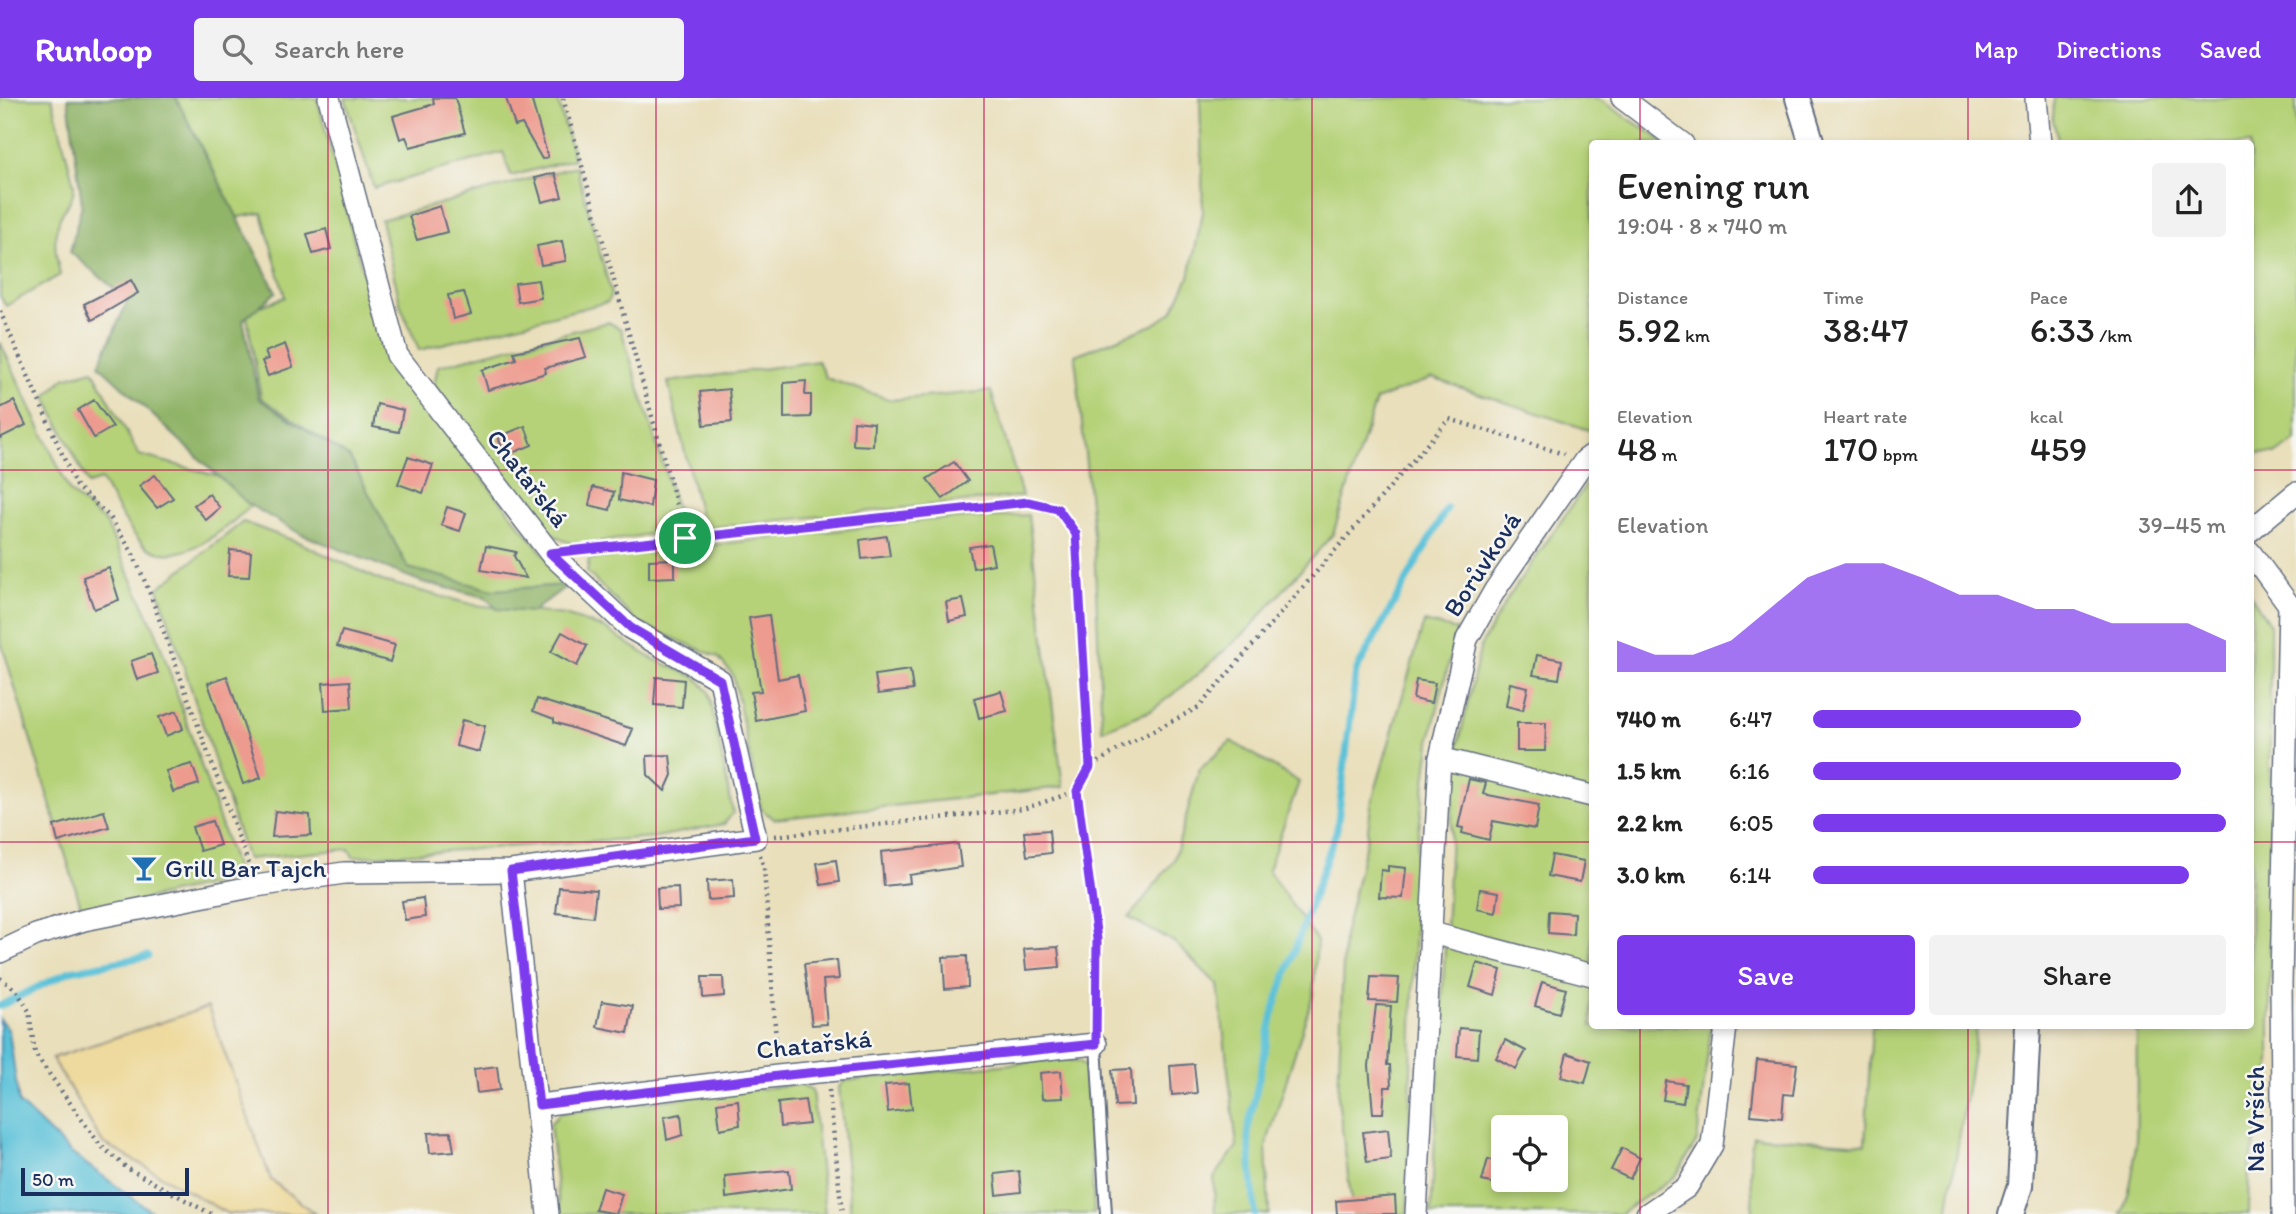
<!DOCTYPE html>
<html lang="en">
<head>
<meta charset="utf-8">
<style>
	:root { --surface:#fff; --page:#f2f2f2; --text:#222; --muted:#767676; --accent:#7c3aed }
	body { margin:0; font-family:Itim,sans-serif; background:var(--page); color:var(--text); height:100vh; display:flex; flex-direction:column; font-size:26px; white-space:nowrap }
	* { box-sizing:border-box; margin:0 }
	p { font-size:23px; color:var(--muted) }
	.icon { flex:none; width:38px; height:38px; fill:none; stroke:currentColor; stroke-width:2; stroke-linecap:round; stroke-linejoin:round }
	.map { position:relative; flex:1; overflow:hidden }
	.panel { position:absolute; left:1589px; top:42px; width:665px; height:889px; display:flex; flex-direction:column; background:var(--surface); border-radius:7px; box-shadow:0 4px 10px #0003 }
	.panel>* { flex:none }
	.controls { position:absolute; left:1491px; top:1017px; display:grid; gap:14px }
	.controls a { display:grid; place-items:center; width:77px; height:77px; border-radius:7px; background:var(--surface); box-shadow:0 4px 10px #0003; font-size:35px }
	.scale { position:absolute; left:21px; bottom:18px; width:168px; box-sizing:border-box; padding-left:7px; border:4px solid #1b2f5e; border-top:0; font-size:19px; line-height:24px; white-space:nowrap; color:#1b2f5e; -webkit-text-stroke:5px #f6f6f2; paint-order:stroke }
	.pin { position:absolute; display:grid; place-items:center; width:60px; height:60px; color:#fff; margin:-30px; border:4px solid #fff; border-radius:50%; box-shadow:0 2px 7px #0007 }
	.round { display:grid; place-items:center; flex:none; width:74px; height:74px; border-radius:7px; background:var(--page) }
	.headline { display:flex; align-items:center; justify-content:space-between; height:119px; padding:0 28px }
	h1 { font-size:38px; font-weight:600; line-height:52px }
	.figures { display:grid; grid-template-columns:repeat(3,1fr); gap:10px; height:119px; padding:7px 28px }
	.figures div { display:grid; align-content:center }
	.figures b { font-size:35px; font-weight:600 }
	.figures small { font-size:19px; font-weight:400 }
	.figures p { font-size:19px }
	.chart { height:196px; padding:14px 28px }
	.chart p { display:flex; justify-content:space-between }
	.chart svg { width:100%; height:126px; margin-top:7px; fill:var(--accent); opacity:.7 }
	.primary-button { display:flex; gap:14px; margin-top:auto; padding:14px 28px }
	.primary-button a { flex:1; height:80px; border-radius:7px; background:var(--accent); color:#fff; font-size:28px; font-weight:600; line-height:80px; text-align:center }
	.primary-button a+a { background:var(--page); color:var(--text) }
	ul { padding:0 28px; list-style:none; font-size:23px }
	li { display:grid; grid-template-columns:112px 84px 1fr; align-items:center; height:52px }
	li i { height:18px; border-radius:9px; background:var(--accent) }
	header { display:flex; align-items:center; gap:42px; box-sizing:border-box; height:98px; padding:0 35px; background:var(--accent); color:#fff }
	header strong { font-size:33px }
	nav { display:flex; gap:38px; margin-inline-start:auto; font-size:24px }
	.search { width:490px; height:63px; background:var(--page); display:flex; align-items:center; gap:18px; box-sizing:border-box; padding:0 24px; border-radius:7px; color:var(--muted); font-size:26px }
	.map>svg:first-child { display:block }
	.green { fill:#b5d278; stroke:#68806b; stroke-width:2; fill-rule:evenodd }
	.forest { fill:#90b468; stroke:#567263; stroke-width:2 }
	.sand { fill:#eeda9e; stroke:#84847e; stroke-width:2 }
	.water { fill:#5ac1d8; stroke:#3a789b; stroke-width:2 }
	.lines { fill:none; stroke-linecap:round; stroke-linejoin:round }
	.stream { stroke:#5ac1d8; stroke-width:7 }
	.building { fill:#ee9b8f }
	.service-casing { stroke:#636d7f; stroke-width:14 }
	.minor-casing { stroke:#636d7f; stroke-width:24 }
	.tertiary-casing { stroke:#636d7f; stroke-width:28 }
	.path { stroke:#636d7f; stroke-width:4.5; stroke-dasharray:2 5; stroke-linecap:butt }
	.service { stroke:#fff; stroke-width:10 }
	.minor { stroke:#fff; stroke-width:21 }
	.tertiary { stroke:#fff; stroke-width:24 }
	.route-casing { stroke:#fff; stroke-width:14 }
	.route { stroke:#7c3aed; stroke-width:9 }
	.grid { fill:none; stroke:#c2185b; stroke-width:2; stroke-opacity:0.55 }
	.labels { text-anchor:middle; stroke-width:5; stroke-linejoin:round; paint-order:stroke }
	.street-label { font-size:26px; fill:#1b2f5e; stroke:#f6f6f2 }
	.poi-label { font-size:26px; fill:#1b2f5e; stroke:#f6f6f2; text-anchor:start }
</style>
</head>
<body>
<header>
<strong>Runloop</strong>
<div class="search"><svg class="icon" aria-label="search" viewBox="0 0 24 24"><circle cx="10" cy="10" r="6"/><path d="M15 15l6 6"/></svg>Search here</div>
<nav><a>Map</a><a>Directions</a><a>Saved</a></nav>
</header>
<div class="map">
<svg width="2296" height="1116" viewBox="0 0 2296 1116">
	<rect width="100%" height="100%" fill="#f6f6f2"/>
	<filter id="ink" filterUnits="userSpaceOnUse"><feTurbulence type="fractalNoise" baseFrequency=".0143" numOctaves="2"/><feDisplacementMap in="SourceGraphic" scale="14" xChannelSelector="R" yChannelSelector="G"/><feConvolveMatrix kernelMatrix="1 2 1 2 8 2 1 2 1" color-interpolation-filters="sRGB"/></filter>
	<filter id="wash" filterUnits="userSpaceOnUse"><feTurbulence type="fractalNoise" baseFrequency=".00686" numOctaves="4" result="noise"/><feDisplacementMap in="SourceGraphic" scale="28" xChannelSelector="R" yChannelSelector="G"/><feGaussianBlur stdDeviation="1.57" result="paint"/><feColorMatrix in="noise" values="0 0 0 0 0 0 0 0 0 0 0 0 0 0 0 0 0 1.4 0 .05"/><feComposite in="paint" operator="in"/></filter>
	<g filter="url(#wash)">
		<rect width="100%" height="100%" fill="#e9dfbb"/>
		<g class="green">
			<path d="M0,0H52L74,87C74,100 70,102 64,112C51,134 55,154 60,177L6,208L0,198Z"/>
			<polygon points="170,0 317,0 380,240 424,307 568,487 493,492 408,470 350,360 261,300 246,213 285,199 262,115 205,125"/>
			<polygon points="345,0 557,0 574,61 511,78 503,54 374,90"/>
			<polygon points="1200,0 1597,0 1666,45 1592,46 1592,333 1432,280 1376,302 1333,436 1249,531 1191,582 1152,612 1102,632 1094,445 1075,257 1153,227 1172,214 1189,179 1203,114"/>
			<polygon points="2054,0 2296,0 2296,343 2276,356 2251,355 2250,46 2059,45 2053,22"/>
			<polygon points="576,68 611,195 608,204 419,252 401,209 381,122"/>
			<path d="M608,224L621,231L679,419L673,433C649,435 590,448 571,445C534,439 458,320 434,287L438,268Z"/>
			<polygon points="0,244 70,394 106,425 156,534 239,780 83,815 0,540"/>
			<polygon points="818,263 826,280 891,302 991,293 1022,398 703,430 668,284"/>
			<path d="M93,272L139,357L222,379L263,397C235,422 175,482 139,442C124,426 113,401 101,382L88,386L46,299L64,280Z"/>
			<path d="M1592,378V928H1711L1697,1043L1676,1078L1620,1116H1431L1455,661L1481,547L1508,500ZM1503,1029H1556V1082H1503Z"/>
			<polygon points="1028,417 1063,689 774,721 761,711 733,577 718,559 638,525 587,474 589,461 928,422"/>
			<polygon points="243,424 300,445 382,483 474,507 565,517 604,530 651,560 697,580 709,594 733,715 724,726 656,739 353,759 349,751 247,761 158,490"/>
			<path d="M2251,498L2270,527V990L2249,1068L2248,1116H2121C2143,1067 2135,990 2137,936L2134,928H2250Z"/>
			<polygon points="1424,524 1457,532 1431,637 1417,747 1407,1116 1353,1116 1338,1000 1344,838 1367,740 1371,707"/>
			<polygon points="1231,643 1299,684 1268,772 1317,843 1313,897 1266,1048 1269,1116 1215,1116 1214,1080 1237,1048 1218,887 1174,844 1129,820 1174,762 1199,672"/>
			<polygon points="1872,928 1977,928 1947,1116 1753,1116 1750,1058 1753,1038 1865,1046"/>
			<polygon points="1059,961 1079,963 1087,970 1094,1116 851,1116 839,989 844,983"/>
			<polygon points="800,986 812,992 825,1116 560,1116 550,1026 560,1015"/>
		</g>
		<polygon class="forest" points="68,0 176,0 276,194 243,222 259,301 350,360 408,470 493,492 568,487 532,514 497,511 485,499 422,484 301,436 248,406 99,267 128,202 70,154 82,106"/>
		<polygon class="sand" points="208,909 271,1082 315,1116 228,1116 102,1044 52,960"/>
		<polygon class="water" points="0,921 9,933 19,1005 71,1055 155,1116 0,1116"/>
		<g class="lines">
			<g class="stream">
				<polyline points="0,908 70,873 148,858"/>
				<polyline points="1255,1116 1248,1031 1274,911 1337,731 1356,573 1447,410"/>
			</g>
		</g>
		<g id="blocks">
			<g class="building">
				<polygon points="433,0 455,0 465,35 410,49 406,39 400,41 393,18 434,6"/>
				<polygon points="506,0 531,0 548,59 542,61 522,26 515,28"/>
				<polygon points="555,75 562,99 542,104 535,80"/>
				<polygon points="440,108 447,134 417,142 409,118"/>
				<polygon points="326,131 331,151 313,156 307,136"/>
				<polygon points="562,143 566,163 541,167 537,148"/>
				<polygon points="131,182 138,195 92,222 84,206"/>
				<polygon points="538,182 541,200 518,204 515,185"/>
				<polygon points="464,194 471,216 453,221 448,197"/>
				<polygon points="580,240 586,259 545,270 546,275 488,292 482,272 516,261 514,254"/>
				<polygon points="285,246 293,269 268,278 262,263 268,261 265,254"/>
				<polygon points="806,283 805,297 811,297 811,319 784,320 784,285"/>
				<polygon points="729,291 732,324 704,327 700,294"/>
				<polygon points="94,302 113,329 94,340 78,312"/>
				<polygon points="14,303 26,327 0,340 0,310"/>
				<polygon points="377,306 403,312 399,334 373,329"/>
				<polygon points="854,323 874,325 873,348 853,347"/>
				<polygon points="525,328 532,347 505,358 498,339"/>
				<polygon points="408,359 433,367 423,395 398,386"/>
				<polygon points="954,364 968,383 943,401 927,381"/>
				<polygon points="621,374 653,382 650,409 619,402"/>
				<polygon points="155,377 173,400 157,410 139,388"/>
				<polygon points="593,389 614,394 610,412 589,407"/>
				<polygon points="209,396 220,410 206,422 194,407"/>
				<polygon points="447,409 466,415 460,433 441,427"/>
				<polygon points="887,438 890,458 862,461 860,442"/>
				<polygon points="990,446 994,466 973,470 969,449"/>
				<polygon points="486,448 516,454 514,458 526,480 481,472"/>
				<polygon points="230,452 251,454 249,479 228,478"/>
				<polygon points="675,461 675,479 649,480 649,462"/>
				<polygon points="109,470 119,502 94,511 83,479"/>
				<polygon points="963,501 967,519 949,523 946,504"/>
				<polygon points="769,517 778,581 798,577 805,613 756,623 751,594 761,593 749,520"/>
				<polygon points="342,533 395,547 390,564 337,548"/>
				<polygon points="562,534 587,548 577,568 551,554"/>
				<polygon points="151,556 158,575 137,582 131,563"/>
				<polygon points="1537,557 1562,562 1559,581 1533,577"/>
				<polygon points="910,572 913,592 878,596 875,577"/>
				<polygon points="227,578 261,680 243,686 208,585"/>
				<polygon points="656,579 684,582 682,609 654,607"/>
				<polygon points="1416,582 1435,585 1431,605 1413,601"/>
				<polygon points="350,583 352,610 325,612 323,585"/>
				<polygon points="1510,585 1528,589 1523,612 1506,608"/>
				<polygon points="1001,593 1007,613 979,620 974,600"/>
				<polygon points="537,601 633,631 626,648 554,624 554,621 533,613"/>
				<polygon points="177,613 183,631 166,638 159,619"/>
				<polygon points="462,622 485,628 479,654 456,648"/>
				<polygon points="1517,625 1546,625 1545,653 1517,653"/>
				<polygon points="670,657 672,677 665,693 648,677 647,658"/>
				<polygon points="192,666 199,686 173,694 166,673"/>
				<polygon points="1469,681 1486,685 1483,696 1539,707 1535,731 1493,723 1489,742 1462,735 1463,730 1458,729"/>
				<polygon points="104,713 109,729 58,744 54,728"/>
				<polygon points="275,713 310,717 311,737 272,739"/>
				<polygon points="212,723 220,747 200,753 192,729"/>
				<polygon points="1049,732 1051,755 1027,758 1024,734"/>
				<polygon points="958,746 961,769 909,777 910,785 884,788 881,754"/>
				<polygon points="1552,757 1584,763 1580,784 1548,778"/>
				<polygon points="836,762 839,784 821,787 817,765"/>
				<polygon points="1388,768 1406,770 1403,800 1379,799 1381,772 1388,773"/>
				<polygon points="733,781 734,800 708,802 707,783"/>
				<polygon points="559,789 596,792 593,819 556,815"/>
				<polygon points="678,789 679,810 658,811 657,790"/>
				<polygon points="1480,791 1499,794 1496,815 1477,811"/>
				<polygon points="423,800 425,819 405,822 402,803"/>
				<polygon points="1549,813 1574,815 1573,837 1548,835"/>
				<polygon points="1058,849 1060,869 1026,872 1024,851"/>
				<polygon points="967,858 968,889 945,891 943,859"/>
				<polygon points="837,862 839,881 823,882 827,926 812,927 804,866"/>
				<polygon points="1477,865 1501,872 1495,897 1470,889"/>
				<polygon points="702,879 723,879 724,898 703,900"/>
				<polygon points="1371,879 1399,880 1397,904 1369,903"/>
				<polygon points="1542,884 1566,891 1559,915 1535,908"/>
				<polygon points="602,903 633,908 628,935 597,929"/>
				<polygon points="1376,907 1391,908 1387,967 1390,967 1391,989 1385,989 1383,1015 1373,1015 1369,968"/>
				<polygon points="1459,930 1479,932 1477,960 1457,958"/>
				<polygon points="1505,942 1526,953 1516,971 1496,960"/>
				<polygon points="1567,955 1591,963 1585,985 1561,979"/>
				<polygon points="1757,962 1797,966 1793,997 1784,996 1782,1020 1751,1017"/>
				<polygon points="1194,966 1197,995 1172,997 1170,968"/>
				<polygon points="497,968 500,992 477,995 474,971"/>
				<polygon points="1131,971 1133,1007 1115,1008 1112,972"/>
				<polygon points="1061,973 1063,1000 1042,1001 1040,975"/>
				<polygon points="1666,983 1686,986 1683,1005 1663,1002"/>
				<polygon points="909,985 912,1011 888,1014 885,987"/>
				<polygon points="738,1002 740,1027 720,1031 717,1005"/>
				<polygon points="805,1002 809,1026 780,1029 778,1005"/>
				<polygon points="681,1016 683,1037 667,1042 664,1019"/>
				<polygon points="1388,1031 1391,1061 1367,1064 1363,1034"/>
				<polygon points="451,1034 454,1053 430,1055 428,1035"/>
				<polygon points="1622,1050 1640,1060 1630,1081 1611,1072"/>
				<polygon points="1488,1061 1503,1065 1503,1088 1482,1083"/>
				<polygon points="789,1072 791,1091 726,1100 725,1078"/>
				<polygon points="1019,1073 1021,1094 997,1097 995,1076"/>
				<polygon points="602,1090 622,1096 616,1116 595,1112"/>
				<polygon points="1395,1098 1396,1116 1337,1116 1336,1103"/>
			</g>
		</g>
	</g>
	<g filter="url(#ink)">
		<use href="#blocks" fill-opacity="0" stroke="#636d7f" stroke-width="2"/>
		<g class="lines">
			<g class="service-casing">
				<polyline id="service" points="1096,946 1106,1116"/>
			</g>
			<g class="minor-casing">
				<g id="minor">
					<polyline points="1622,0 1683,46"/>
					<polyline points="2036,0 2040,46"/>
					<polyline points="2250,433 2296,395"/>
					<polyline points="2250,454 2289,507 2296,511"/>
					<polyline points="1440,660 1592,698"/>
					<polyline points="511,773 548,1116"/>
					<polyline points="1432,835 1592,877"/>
					<polyline points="0,854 36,837 84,822 256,788 344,775 511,773 756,740 720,582 630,530 550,455 397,257 329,0"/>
					<polyline points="539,1007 778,978 1096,946"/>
					<polyline points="1416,1116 1440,660 1467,541 1495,492 1585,362 1592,357"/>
					<polyline points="1647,1116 1687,1089 1712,1047 1726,928"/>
					<polyline points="2283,1116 2281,885 2289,507"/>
				</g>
			</g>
			<g class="tertiary-casing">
				<g id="tertiary">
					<polyline points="1798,0 1812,46"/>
					<polyline points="2011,1116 2020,1088 2028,928"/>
				</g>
			</g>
			<g class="path">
				<polyline points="563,0 686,440"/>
				<polyline points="0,213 76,388 110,419 132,454 149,493 250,770"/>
				<polyline points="575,452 1028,404 1058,411 1076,436 1090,669"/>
				<polyline points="1077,693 1097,841 1098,925"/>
				<polyline points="775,738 1023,711 1077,693 1090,669 1124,648 1199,609 1449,321 1564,356"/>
				<polyline points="760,757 764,770 777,957"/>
				<polyline points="0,880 16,892 29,913 35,956 100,1047 127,1070 211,1116"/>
				<polyline points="829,992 842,1116"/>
			</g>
			<use href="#service" class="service"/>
			<use href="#minor" class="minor"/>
			<use href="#tertiary" class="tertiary"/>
		</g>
	</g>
	<g class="lines" filter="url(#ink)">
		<g class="route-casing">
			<polygon id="route" points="1028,404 1058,411 1076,436 1090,669 1077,693 1097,841 1096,946 778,978 539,1007 511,773 755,740 720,582 631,530 550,455"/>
		</g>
		<use href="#route" class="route"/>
	</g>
	<path class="grid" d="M328,0V1116M656,0V1116M984,0V1116M1312,0V1116M1640,0V46M1968,0V46M0,372H1592M2250,372H2296M0,744H1592M2250,744H2296M1640,928V1116M1968,928V1116"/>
	<defs>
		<g id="bar-bare" transform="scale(2.1)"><path d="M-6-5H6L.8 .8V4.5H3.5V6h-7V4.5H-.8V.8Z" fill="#1f6fb2" stroke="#f6f6f2" stroke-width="2.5" paint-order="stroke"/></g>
	</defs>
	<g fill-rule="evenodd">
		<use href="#bar-bare" x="144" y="770"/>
	</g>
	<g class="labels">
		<g class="street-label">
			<text transform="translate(528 380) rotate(52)" y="9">Chatařská</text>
			<text transform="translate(1482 466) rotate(-57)" y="9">Borůvková</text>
			<text transform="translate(814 946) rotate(-6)" y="9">Chatařská</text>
			<text transform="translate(2255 1021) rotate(-90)" y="9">Na Vrších</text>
		</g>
		<g class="poi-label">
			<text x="165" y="779">Grill Bar Tajch</text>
		</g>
	</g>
</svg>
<div class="controls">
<a><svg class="icon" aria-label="locate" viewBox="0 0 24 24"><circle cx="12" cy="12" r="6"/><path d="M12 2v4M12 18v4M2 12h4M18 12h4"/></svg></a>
</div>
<div class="scale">50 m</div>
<div class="pin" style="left:685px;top:440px;background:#1e9e55"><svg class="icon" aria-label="arrive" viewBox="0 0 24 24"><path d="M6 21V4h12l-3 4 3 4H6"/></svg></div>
<section class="panel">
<div class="headline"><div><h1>Evening run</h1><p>19:04 · 8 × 740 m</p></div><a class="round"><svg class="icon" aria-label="share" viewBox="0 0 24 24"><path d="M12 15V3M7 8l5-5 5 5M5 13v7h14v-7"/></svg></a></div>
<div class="figures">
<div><p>Distance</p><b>5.92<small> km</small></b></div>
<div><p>Time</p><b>38:47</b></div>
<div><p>Pace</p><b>6:33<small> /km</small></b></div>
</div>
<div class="figures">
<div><p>Elevation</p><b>48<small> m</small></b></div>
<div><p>Heart rate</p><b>170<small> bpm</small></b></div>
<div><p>kcal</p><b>459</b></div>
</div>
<div class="chart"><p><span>Elevation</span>39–45 m</p>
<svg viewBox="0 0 160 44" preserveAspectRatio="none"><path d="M0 44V33L10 38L20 38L30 33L40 22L50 11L60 6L70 6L80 11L90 17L100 17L110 22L120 22L130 27L140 27L150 27L160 33V44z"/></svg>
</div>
<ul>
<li><b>740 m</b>6:47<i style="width:65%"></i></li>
<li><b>1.5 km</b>6:16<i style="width:89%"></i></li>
<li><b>2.2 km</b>6:05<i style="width:100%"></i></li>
<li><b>3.0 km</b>6:14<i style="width:91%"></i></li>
</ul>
<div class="primary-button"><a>Save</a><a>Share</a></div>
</section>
</div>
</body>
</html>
